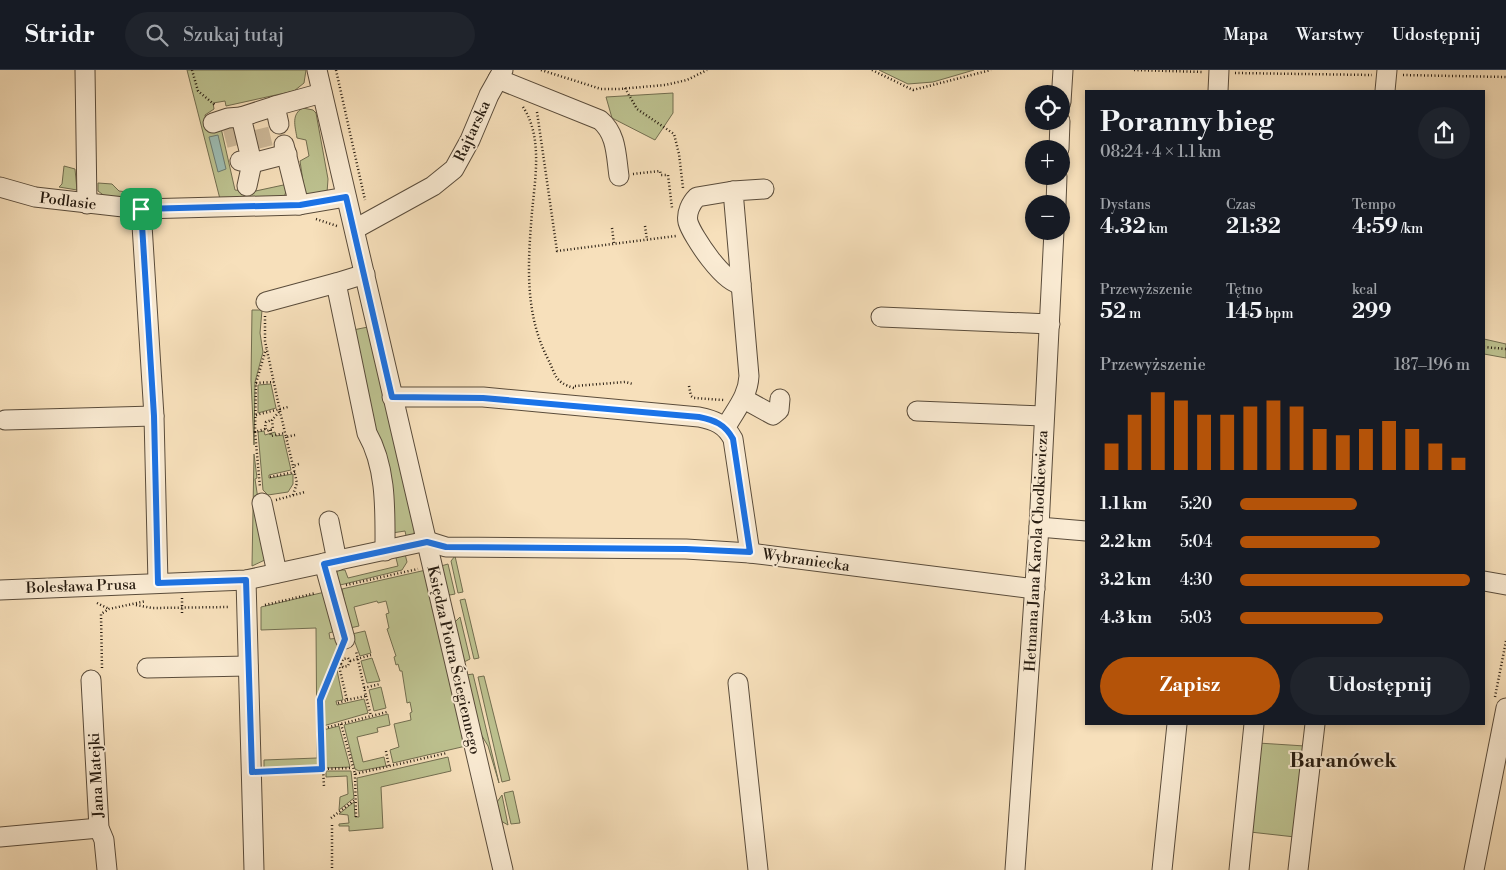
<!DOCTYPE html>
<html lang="pl">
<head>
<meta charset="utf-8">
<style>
	:root { --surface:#171b24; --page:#20242c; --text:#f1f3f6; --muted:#9ea1a6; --line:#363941; --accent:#b45309 }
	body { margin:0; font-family:"Libre Bodoni",serif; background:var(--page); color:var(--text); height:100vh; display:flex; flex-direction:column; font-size:19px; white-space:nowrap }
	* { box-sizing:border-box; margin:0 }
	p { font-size:16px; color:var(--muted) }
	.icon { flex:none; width:28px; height:28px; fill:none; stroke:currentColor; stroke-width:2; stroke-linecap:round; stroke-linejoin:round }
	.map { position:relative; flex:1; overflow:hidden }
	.details { position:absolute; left:1085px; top:20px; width:400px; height:635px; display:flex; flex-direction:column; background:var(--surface); border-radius:0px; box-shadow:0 2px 8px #0003 }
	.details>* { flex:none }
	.fabs { position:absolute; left:1025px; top:15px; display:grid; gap:10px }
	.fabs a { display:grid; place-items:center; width:45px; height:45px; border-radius:50%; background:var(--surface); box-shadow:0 2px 8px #0003; font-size:25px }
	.pin { position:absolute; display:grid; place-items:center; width:42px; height:42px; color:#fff; margin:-21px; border-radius:10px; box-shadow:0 2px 8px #0006 }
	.round { display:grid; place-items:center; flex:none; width:52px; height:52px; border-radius:26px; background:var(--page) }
	.overview { display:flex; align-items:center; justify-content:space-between; height:85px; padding:0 15px }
	h1 { font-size:28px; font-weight:700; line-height:38px }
	.metrics { display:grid; grid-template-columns:repeat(3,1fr); gap:8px; height:85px; padding:5px 15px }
	.metrics div { display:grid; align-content:center }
	.metrics b { font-size:21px; font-weight:700 }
	.metrics small { font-size:14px; font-weight:400 }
	.metrics p { font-size:14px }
	.chart { height:140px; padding:10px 15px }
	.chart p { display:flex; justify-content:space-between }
	.chart svg { width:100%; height:90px; margin-top:5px; stroke:var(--accent); stroke-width:6 }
	.button { display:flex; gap:10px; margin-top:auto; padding:10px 15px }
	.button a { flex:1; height:58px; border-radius:30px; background:var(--accent); color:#fff; font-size:20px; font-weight:700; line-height:58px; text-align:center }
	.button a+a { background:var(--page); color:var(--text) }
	ul { padding:0 15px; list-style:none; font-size:16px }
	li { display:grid; grid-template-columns:80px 60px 1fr; align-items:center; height:38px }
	li i { height:12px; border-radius:6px; background:var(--accent) }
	header { display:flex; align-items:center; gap:30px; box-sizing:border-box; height:70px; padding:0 25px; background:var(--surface); border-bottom:1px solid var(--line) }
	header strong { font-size:24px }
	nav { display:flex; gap:28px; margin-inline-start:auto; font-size:18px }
	.search { width:350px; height:45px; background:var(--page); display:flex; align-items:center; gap:12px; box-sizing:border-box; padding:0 18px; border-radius:28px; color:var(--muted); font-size:19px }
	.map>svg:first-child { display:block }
	.green { fill:#bdc290; stroke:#726e50 }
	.water { fill:#9dbdb4; stroke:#6d7c72 }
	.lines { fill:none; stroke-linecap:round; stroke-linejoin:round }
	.minor-tunnel { stroke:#cdb999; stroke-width:19; stroke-dasharray:19 9; stroke-linecap:butt }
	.minor-casing { stroke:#5a4c3b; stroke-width:21 }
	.path { stroke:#261b10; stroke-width:2.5; stroke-dasharray:1 2.5; stroke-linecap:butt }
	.minor { stroke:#faebd3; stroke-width:19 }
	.route-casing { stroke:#fff; stroke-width:10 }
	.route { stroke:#1a73e8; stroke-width:6 }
	.labels { text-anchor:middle; stroke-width:4; stroke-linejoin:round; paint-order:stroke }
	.street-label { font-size:15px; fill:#261b10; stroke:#faebd3 }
	.district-label { font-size:20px; font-weight:bold; fill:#261b10; stroke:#faebd3 }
</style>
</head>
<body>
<header>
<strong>Stridr</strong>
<div class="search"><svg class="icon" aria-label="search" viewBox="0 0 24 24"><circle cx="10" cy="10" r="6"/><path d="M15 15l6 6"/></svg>Szukaj tutaj</div>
<nav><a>Mapa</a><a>Warstwy</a><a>Udostępnij</a></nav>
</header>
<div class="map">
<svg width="1506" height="800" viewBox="0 0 1506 800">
	<rect width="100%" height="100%" fill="#f7e0bb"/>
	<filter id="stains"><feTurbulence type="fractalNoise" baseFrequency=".004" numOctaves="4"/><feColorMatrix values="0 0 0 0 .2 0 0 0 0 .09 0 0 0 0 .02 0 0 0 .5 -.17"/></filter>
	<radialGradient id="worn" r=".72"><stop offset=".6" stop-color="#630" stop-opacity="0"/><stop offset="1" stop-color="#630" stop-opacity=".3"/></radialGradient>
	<g class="green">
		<polygon points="187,0 306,0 304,13 294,21 226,36 225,31 213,33 214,39 205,45 208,60 221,58 235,120 251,122 288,114 284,128 220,129"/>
		<polygon points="879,0 974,0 933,12 908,14"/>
		<polygon points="673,23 673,43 655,70 612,48 606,27"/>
		<path d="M303,38L313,40L316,43L328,109L327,123L305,125L300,91L309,86L306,70L297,68C295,56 291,44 303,38Z"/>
		<polygon points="64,96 75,99 77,120 59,117 62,114"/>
		<polygon points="98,113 112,114 119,121 144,124 142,129 106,127 98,121"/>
		<polygon points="252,240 262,240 260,263 263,282 255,312 254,375 251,310"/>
		<polygon points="368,257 415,460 413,466 407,470 405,461 392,463 393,429 378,364 371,365 353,260"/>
		<polygon points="1484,269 1506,274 1506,288 1484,284"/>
		<polygon points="271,314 276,338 258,343 258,315"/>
		<polygon points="264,361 265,365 275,362 276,366 283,365 291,400 269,405 269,408 293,404 293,414 288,422 268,425 263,420 258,362"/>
		<polygon points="254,384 257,408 255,409 267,489 252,496"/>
		<polygon points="405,484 407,492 402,500 336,516 337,500 345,500 348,508 398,496 396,488"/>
		<polygon points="455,486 463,522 458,523 451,491"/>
		<polygon points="448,494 455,524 450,525 447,522 441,496"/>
		<polygon points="426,500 466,676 393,693 390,680 399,677 394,654 411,650 410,643 412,642 410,632 407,633 402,601 400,601 398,594 396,595 394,587 396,586 387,559 389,558 386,544 389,543 386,531 378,533 377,531 354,537 359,556 350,558 342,519"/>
		<polygon points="325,522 336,561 329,563 330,569 340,568 341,573 320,632 336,595 343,630 336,631 337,635 364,629 368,643 323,656 320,632 321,698 264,700 264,690 317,688 316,558 261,560 261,537"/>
		<polygon points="465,529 479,588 474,589 460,530"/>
		<polygon points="460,547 470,589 464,592 455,552"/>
		<polygon points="365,561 371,583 360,586 352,564"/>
		<polygon points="372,588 380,611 367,613 361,591"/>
		<polygon points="473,604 499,713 488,676 479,661 466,605"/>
		<polygon points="484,606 510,710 502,712 478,607"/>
		<polygon points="381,617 386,638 374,641 369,620"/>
		<polygon points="388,644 390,655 377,658 378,662 357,667 363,692 384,687 386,696 359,701 355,699 344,655"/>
		<polygon points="339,656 350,697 325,698 323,660"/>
		<polygon points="1258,673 1305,676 1295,767 1250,762"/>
		<polygon points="448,687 451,701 381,717 383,758 349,761 349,756 339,756 339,754 349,753 348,745 339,744 354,732 355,747 359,747 357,708"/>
		<polygon points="326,701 351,701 354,728 339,740 340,727 348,724 347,706 326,707"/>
		<polygon points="513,721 520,753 511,754 504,723"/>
		<polygon points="502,725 508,755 501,751 497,732"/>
	</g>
	<polygon class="water" points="218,65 226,99 218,102 209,67"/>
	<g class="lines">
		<g class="minor-tunnel">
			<polyline points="232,57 238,80"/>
			<polyline points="259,59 264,80"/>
		</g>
		<g class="minor-casing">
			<g id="minor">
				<polyline points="85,0 87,134"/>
				<polyline points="317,0 503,800"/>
				<path d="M498,9L600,50C617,64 616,86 619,106"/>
				<polyline points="1218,21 1219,0"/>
				<polyline points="1385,21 1387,0"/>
				<polyline points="1061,32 1063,0"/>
				<polyline points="275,36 241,47 252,93 287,84"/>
				<polyline points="213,53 228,48 241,47"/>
				<polyline points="279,54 275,36 322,23"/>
				<polyline points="284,75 299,135"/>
				<polyline points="1059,79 1060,51"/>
				<polyline points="240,91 252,93 247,116"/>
				<polyline points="0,117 35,127 141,139 299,135 346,127"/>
				<path d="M733,121L697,127C691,133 686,143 688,152C692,166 725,215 741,214"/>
				<polyline points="1056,134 1057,106"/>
				<polyline points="141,139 154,346 158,513"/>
				<polyline points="355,159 433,116 454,99 470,70 489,25 503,0"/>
				<path d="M365,204L336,213L367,363C387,398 385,442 385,481"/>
				<polyline points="266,232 336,213"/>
				<polyline points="881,247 1050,254"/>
				<path d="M392,327H483L699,347C714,350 725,354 733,369L750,483"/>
				<polyline points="744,329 773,345 779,340 780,329"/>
				<polyline points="917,341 1044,346"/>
				<polyline points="5,350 154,346"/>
				<path d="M726,357C735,340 748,327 749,306L733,121L764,119"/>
				<polyline points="262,433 277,503"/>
				<polyline points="329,451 337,491"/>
				<polyline points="1039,457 1086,461"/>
				<polyline points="324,493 345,569"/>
				<polyline points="246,510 254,800"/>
				<polyline points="1484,511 1506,515"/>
				<polyline points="0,520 246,510 427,471 446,477 686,479 750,483 1035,519"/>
				<polyline points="147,598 248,596"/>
				<polyline points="91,610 99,758 104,770 107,800"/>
				<polyline points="738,613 758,800"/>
				<polyline points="0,767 99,758"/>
				<polyline points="1015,800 1039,457 1054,161"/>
				<polyline points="1162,800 1177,654"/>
				<polyline points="1239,800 1254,654"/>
				<polyline points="1298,800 1315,654"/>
				<polyline points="1474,800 1506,638"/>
			</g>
		</g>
		<g class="path">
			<polyline points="192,0 198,21 215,35"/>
			<polyline points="336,0 365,130"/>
			<polyline points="541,0 601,19 619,19 665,15 687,10 707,0"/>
			<polyline points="872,0 913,20 991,0"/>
			<polyline points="1134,0 1203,2"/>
			<polyline points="1235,3 1372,5"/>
			<polyline points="1403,5 1506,7"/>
			<polyline points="625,18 637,39 674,64 679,84 683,118"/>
			<path d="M523,37C543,67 535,109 532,142C528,191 524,243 548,289C556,305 554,312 574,318"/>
			<polyline points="537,42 557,181 676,166"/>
			<polyline points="633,104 660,101 661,105 668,105 672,138"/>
			<polyline points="316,149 337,156"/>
			<polyline points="645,156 647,170"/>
			<polyline points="612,158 614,174"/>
			<polyline points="265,246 265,271 280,341 272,350 273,359 267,361 265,358 266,352 272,350"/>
			<polyline points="1484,277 1506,279"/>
			<polyline points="256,313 266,279"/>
			<polyline points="575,316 625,312 633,314"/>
			<polyline points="689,316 691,326 694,328 724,330"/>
			<polyline points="280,341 286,367 295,365"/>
			<polyline points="256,345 288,337"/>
			<polyline points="265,359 255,362 256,313 274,312"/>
			<polyline points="270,360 271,366 285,363"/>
			<polyline points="255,362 260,417"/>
			<polyline points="286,367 293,396 299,394"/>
			<polyline points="270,407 295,402"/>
			<polyline points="293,425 297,413 293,396"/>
			<polyline points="276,430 305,422"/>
			<polyline points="346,515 418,499"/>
			<polyline points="182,528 182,544"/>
			<polyline points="97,533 109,539"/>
			<polyline points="136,535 152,538 230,537"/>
			<polyline points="265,535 316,523"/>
			<polyline points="339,583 335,592 339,596 341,594 343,597 348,596 350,591 348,588 343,589 341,594"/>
			<polyline points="350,591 371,585"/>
			<polyline points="335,592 320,630 321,659 387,642"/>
			<polyline points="102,598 101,544 109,539 146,531"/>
			<polyline points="364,618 380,614"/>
			<polyline points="366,626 371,646"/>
			<polyline points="1495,627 1506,571"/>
			<polyline points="347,630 366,626 356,581"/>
			<polyline points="338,633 347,630 339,596"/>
			<polyline points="341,654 355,704 447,683"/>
			<polyline points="321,659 324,717"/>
			<polyline points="386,681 389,697"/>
			<polyline points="265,701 352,698"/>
			<polyline points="355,704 356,747"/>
			<polyline points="331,748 356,729"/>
			<polyline points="332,755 332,800"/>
		</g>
		<use href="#minor" class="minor"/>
	</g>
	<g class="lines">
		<g class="route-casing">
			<path id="route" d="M346,127L392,327L483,328L699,347C714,350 725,354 733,369L750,482L686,479L446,477L427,472L324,494L345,569L320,630L322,699L252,702L246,510L158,513L154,346L141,139L300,135Z"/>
		</g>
		<use href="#route" class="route"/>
	</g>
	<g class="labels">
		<g class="street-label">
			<text transform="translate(472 61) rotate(-65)" y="5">Rajtarska</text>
			<text transform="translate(68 131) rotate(7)" y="5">Podlasie</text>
			<text transform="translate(1036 481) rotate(-87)" y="5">Hetmana Jana Karola Chodkiewicza</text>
			<text transform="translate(806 490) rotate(8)" y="5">Wybraniecka</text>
			<text transform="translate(81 516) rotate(-2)" y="5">Bolesława Prusa</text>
			<text transform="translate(454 590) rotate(77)" y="5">Księdza Piotra Ściegiennego</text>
			<text transform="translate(96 705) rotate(-93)" y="5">Jana Matejki</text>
		</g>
		<g class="district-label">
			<text x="1343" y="697">Baranówek</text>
		</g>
	</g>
	<rect width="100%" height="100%" filter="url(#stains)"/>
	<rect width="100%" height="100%" fill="url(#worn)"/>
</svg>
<div class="fabs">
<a><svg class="icon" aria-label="locate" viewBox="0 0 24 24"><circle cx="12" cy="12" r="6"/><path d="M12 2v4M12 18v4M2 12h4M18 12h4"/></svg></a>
<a>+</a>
<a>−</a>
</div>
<div class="pin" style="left:141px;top:139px;background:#1e9e55"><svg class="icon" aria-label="arrive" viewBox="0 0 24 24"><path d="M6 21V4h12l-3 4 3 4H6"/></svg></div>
<section class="details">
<div class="overview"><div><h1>Poranny bieg</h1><p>08:24 · 4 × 1.1 km</p></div><a class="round"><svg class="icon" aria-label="share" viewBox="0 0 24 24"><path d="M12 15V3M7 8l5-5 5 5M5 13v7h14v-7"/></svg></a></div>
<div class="metrics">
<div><p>Dystans</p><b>4.32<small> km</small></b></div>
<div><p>Czas</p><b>21:32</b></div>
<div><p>Tempo</p><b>4:59<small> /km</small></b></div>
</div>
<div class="metrics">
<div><p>Przewyższenie</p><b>52<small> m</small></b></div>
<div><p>Tętno</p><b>145<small> bpm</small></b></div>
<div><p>kcal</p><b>299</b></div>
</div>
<div class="chart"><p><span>Przewyższenie</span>187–196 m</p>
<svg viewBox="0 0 160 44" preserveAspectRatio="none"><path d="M5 44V31M15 44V17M25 44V6M35 44V10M45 44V17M55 44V17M65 44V13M75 44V10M85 44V13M95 44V24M105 44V27M115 44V24M125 44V20M135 44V24M145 44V31M155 44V38"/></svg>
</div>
<ul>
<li><b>1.1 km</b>5:20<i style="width:51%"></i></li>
<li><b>2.2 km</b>5:04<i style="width:61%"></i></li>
<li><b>3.2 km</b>4:30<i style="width:100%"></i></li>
<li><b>4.3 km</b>5:03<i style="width:62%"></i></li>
</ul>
<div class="button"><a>Zapisz</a><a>Udostępnij</a></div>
</section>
</div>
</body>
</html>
